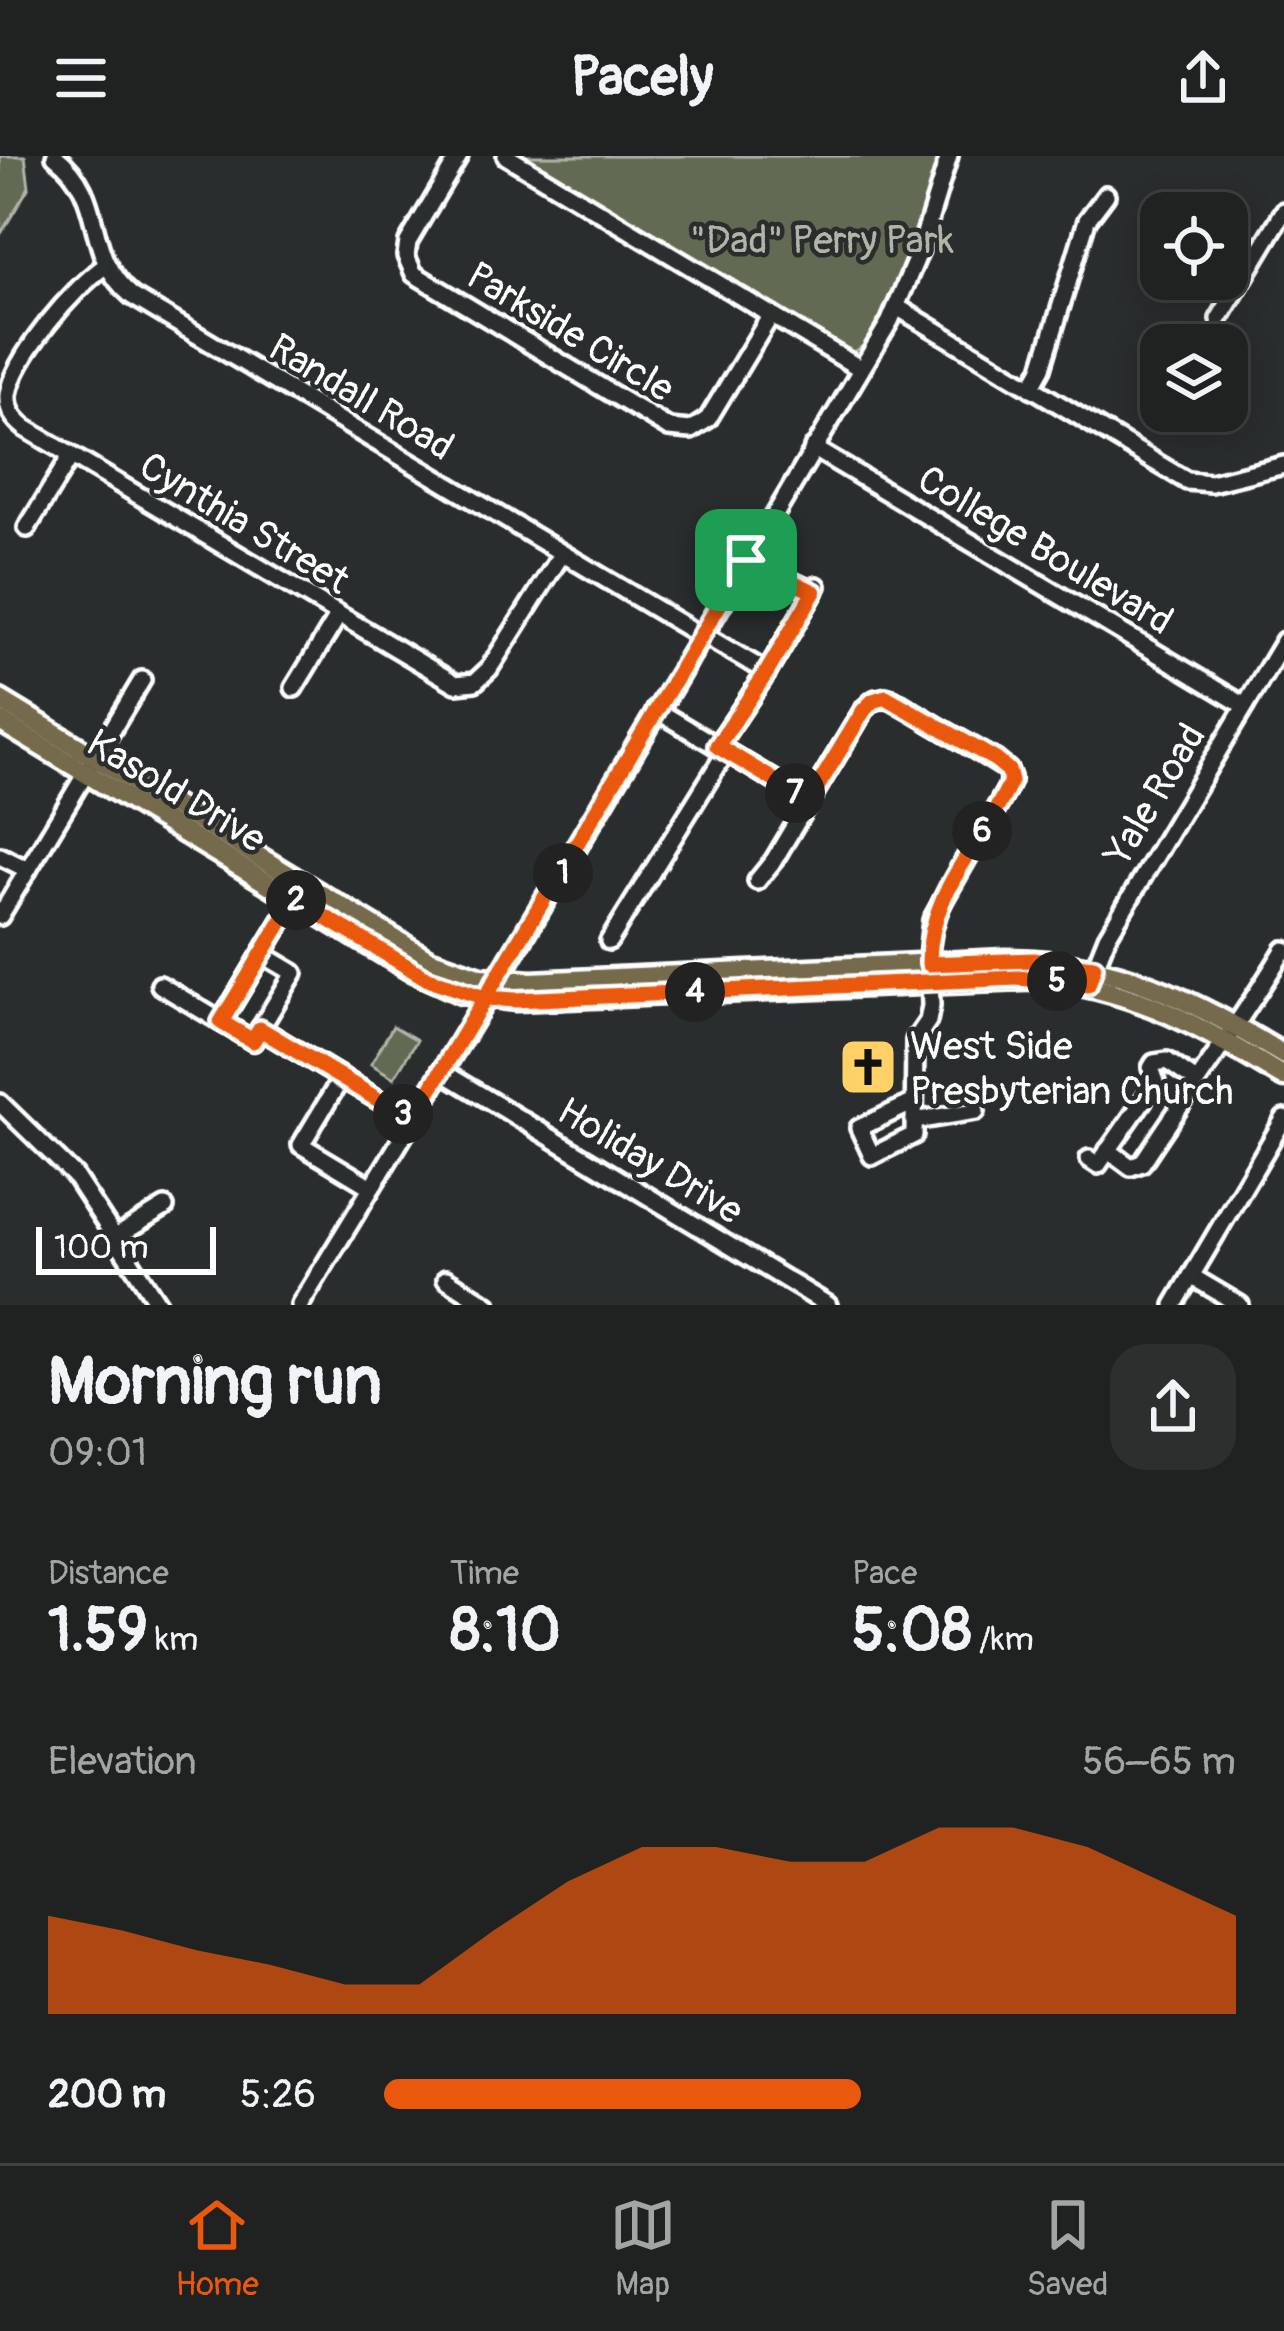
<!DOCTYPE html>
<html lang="en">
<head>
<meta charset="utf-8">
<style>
	:root { --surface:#202222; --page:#2d2f2f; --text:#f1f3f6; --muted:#a2a4a5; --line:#3d3f40; --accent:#ea580c }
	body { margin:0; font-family:Pangolin,sans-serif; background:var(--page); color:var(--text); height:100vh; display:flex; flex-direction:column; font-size:45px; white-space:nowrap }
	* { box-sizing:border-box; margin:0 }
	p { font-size:39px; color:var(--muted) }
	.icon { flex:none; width:66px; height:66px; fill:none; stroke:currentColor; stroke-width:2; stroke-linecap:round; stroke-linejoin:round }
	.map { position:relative; height:1149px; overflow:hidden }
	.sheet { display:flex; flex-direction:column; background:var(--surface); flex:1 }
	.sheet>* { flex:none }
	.fabs { position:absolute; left:1140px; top:36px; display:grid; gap:24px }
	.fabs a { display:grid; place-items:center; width:108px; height:108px; border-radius:24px; background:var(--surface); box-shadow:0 6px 30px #0003,0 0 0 3px var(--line); font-size:60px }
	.scale { position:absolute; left:36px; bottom:30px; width:180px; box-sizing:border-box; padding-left:12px; border:6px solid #fff; border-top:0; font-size:33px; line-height:42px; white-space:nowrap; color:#fff; -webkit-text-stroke:9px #2a2d2e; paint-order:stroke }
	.pin { position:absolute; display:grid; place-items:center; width:102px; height:102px; color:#fff; margin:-51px; border-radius:24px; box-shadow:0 6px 18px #0006 }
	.km { position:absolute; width:60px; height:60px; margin:-30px; border-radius:50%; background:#222; color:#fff; font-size:33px; line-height:60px; text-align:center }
	.round { display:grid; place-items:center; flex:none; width:126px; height:126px; border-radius:36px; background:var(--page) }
	.headline { display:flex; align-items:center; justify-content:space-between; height:204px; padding:0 48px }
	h1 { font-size:66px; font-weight:700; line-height:90px }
	.figures { display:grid; grid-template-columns:repeat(3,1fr); gap:18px; height:204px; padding:12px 48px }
	.figures div { display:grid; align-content:center }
	.figures b { font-size:60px; font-weight:700 }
	.figures small { font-size:33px; font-weight:400 }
	.figures p { font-size:33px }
	.chart { height:336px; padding:24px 48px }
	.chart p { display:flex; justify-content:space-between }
	.chart svg { width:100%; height:216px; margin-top:12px; fill:var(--accent); opacity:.7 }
	ul { padding:0 48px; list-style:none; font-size:39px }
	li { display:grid; grid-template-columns:192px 144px 1fr; align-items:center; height:90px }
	li i { height:30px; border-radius:15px; background:var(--accent) }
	header { display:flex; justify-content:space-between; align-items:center; height:156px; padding:0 48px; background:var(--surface); font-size:54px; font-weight:700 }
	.tab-bar { display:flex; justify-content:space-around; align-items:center; height:168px; border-top:3px solid var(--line); background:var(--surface); font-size:33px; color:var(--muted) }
	.tab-bar a { display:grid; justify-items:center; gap:6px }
	.tab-bar .on { color:var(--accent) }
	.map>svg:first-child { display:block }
	.green { fill:#626b52; stroke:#b0b5a8; stroke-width:3 }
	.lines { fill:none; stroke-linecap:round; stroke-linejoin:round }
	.minor-casing { stroke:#fff; stroke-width:24 }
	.major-casing { stroke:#fff; stroke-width:27 }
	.minor { stroke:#2a2d2e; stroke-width:15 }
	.major { stroke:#746b4b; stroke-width:18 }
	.route-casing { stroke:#fff; stroke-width:24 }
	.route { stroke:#ea580c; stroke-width:15 }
	.labels { text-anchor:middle; stroke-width:9; stroke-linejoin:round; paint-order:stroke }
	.park-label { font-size:39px; fill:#b0b5a8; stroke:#2a2d2e }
	.street-label { font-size:39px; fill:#fff; stroke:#2a2d2e }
	.poi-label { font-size:39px; fill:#fff; stroke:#2a2d2e; text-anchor:start }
</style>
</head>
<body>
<header><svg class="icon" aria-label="menu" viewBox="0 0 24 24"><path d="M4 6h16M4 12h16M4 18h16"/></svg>Pacely<svg class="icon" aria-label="share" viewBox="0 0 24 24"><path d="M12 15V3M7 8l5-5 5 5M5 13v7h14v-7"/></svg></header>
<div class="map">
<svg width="1284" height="1149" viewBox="0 0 1284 1149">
	<rect width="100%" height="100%" fill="#2a2d2e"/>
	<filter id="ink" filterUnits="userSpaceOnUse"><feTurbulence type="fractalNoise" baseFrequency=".00833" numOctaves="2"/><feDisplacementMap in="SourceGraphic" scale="24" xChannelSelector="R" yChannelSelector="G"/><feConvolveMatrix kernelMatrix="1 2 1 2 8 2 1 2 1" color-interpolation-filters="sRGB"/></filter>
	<g filter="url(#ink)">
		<g class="green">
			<polygon points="0,0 25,0 29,31 0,79"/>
			<path d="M519,0H942C930,40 892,182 853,196Z"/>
			<polygon points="393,870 417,884 394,922 371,908"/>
		</g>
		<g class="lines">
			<g class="minor-casing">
				<g id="minor">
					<path d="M55,0C109,42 80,96 132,140L701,480"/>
					<polyline points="459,0 408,86 406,100 414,118 669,272 691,274 708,263 771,159"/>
					<polyline points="506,0 861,213"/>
					<path d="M105,110C74,131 13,202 8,239C7,254 14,263 25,272L456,528L475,526L489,513L562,398"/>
					<polyline points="897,151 1187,325 1211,327 1284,309"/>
					<polyline points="1219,163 1284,55"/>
					<polyline points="1031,232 1042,212 1087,64 1106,39"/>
					<polyline points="813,292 1245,550"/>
					<polyline points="27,372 71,300"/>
					<polyline points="746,404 814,436"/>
					<polyline points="702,478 767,516"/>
					<polyline points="294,532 338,460"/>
					<polyline points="656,554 809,645"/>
					<polyline points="717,590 767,516 817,430"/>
					<polyline points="0,700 28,714"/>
					<polyline points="757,725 774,704 864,553 876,543 893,543 1008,614 1011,621 1007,633 932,764 929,791 931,850 928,865 915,884 914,979 872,1000 859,972 914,946"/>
					<polyline points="0,760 142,524"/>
					<polyline points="609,785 726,596"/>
					<polyline points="1091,821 1107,781 1284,485"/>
					<polyline points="160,829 253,885 294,817 262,798"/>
					<polyline points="221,866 295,743"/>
					<polyline points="261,873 412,964"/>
					<polyline points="441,915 828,1149"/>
					<polyline points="342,921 301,989 371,1031"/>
					<polyline points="0,947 74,1019 159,1149"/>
					<polyline points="914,965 976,955"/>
					<path d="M1108,994L1131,1011L1142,1007C1189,935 1240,867 1284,794"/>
					<polyline points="1089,1003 1098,1009 1156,926 1151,912 1154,907 1167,905 1196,925"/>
					<polyline points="116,1081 165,1051"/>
					<polyline points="1191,1120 1240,1149"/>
					<polyline points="446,1123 488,1149"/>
					<polyline points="300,1149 509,807 890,165 920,94 949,0"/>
					<polyline points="1174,1149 1284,963"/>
				</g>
			</g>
			<g class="major-casing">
				<g id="major">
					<path d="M0,544L429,804L481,822L531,826L1005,804C1118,804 1190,843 1284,899"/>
					<path d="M0,565L409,813L461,837L516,844L1047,823C1147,838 1199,870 1284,921"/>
				</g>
			</g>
			<use href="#minor" class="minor"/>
			<use href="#major" class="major"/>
		</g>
	</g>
	<g class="lines" filter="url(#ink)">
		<g class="route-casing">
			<path id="route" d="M746,404L485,842L428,823L295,743L221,866L253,885L260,873L412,964L485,842L515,844L1018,822L1088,829L1094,811L1033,804L929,808C928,735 983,688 1011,625L1008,614L996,604L886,541L873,545L864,554L809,645L717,590L767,516L814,436L746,404"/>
		</g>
		<use href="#route" class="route"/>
	</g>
	<defs>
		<g id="church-square" transform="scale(3)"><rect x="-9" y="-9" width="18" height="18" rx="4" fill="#ffd166" stroke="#2a2d2e"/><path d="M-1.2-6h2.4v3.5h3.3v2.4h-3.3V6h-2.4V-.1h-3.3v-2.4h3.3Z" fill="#111"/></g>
	</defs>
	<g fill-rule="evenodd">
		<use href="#church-square" x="868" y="911"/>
	</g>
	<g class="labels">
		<g class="park-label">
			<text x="822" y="97">"Dad" Perry Park</text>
		</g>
		<g class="street-label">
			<text transform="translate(571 175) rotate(31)" y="14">Parkside Circle</text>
			<text transform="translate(362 240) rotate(31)" y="14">Randall Road</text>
			<text transform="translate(245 366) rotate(31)" y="14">Cynthia Street</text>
			<text transform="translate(1046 393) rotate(31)" y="14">College Boulevard</text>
			<text transform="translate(177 634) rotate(31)" y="14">Kasold Drive</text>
			<text transform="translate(1154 638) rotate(-59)" y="14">Yale Road</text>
			<text transform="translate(651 1004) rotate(31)" y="14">Holiday Drive</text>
		</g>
		<g class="poi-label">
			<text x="910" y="903">West Side<tspan x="910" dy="45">Presbyterian Church</tspan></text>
		</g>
	</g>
</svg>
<div class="fabs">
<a><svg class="icon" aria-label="locate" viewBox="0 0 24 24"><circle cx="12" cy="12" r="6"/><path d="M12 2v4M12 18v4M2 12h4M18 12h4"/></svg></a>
<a><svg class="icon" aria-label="layers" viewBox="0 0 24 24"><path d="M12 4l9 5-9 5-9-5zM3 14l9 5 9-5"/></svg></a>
</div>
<div class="scale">100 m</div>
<div class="pin" style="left:746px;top:404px;background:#1e9e55"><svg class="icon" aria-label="arrive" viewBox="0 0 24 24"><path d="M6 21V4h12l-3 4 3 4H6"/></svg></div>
<b class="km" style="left:563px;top:717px">1</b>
<b class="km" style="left:296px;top:744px">2</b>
<b class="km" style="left:403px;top:958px">3</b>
<b class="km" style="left:695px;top:836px">4</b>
<b class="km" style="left:1057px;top:825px">5</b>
<b class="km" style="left:982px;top:675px">6</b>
<b class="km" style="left:795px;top:637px">7</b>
</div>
<section class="sheet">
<div class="headline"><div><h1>Morning run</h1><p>09:01</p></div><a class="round"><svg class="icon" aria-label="share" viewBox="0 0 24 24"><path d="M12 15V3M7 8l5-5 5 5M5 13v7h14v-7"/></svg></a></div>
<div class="figures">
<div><p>Distance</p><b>1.59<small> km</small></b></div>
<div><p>Time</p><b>8:10</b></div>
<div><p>Pace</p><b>5:08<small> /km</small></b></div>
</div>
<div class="chart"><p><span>Elevation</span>56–65 m</p>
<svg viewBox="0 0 160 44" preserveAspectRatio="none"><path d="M0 44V24L10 27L20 31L30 34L40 38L50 38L60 27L70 17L80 10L90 10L100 13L110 13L120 6L130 6L140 10L150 17L160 24V44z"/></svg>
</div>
<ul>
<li><b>200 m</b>5:26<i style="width:56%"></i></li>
</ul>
</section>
<nav class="tab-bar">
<a class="on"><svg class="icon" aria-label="home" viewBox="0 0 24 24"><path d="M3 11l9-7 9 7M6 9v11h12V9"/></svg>Home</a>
<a><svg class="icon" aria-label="map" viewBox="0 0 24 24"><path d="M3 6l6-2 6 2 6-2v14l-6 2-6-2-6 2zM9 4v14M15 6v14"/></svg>Map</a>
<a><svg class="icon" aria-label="saved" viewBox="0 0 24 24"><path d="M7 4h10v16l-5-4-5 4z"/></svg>Saved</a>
</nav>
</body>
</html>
